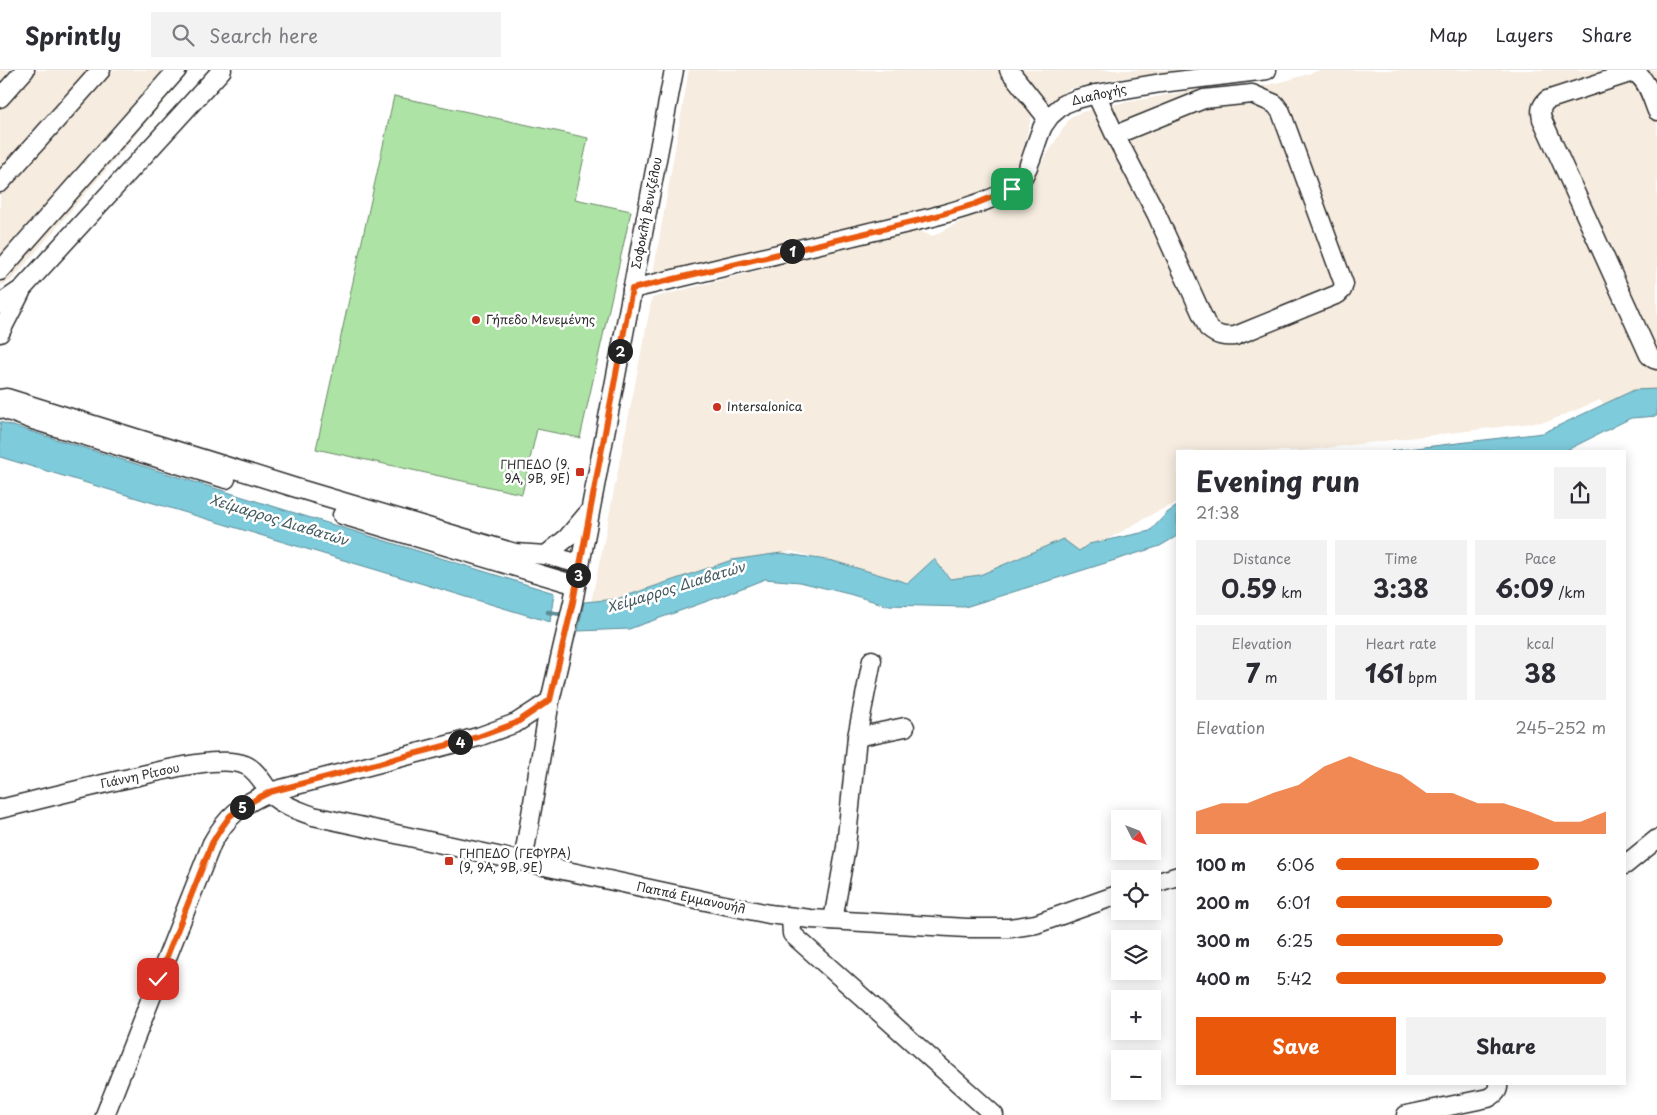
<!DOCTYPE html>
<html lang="en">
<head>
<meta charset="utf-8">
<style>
	:root { --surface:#fff; --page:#f2f2f3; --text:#2b2b33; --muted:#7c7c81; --line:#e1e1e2; --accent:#ea580c }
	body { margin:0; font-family:"Playpen Sans",sans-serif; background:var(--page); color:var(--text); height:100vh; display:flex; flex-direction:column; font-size:19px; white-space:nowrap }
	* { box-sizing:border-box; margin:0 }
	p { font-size:16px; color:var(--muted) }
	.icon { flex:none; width:28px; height:28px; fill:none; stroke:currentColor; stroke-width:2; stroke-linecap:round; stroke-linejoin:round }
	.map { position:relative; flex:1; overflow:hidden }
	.panel { position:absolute; left:1176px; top:380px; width:450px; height:635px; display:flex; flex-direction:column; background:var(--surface); border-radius:0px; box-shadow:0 2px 12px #0003 }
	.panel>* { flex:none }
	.needle { width:32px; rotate:132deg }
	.fabs { position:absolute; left:1111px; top:740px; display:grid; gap:10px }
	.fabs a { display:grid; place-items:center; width:50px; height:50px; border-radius:0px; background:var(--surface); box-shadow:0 2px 12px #0003; font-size:25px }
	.pin { position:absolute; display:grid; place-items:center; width:42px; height:42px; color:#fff; margin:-21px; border-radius:10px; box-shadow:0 2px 8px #0006 }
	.km { position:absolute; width:25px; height:25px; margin:-12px; border-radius:50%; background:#222; color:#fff; font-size:14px; line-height:25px; text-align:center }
	.round { display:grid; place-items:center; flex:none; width:52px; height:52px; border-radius:0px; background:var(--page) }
	.head { display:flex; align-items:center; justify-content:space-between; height:85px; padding:0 20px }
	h1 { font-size:28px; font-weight:700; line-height:38px }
	.stats { display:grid; grid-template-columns:repeat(3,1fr); gap:8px; height:85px; padding:5px 20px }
	.stats div { display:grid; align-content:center; border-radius:0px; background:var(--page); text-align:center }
	.stats b { font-size:25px; font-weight:700 }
	.stats small { font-size:14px; font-weight:400 }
	.stats p { font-size:14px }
	.chart { height:140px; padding:10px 20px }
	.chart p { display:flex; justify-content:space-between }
	.chart svg { width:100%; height:90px; margin-top:5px; fill:var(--accent); opacity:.7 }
	.cta { display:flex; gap:10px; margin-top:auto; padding:10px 20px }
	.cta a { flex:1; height:58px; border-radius:0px; background:var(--accent); color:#fff; font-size:20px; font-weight:700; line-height:58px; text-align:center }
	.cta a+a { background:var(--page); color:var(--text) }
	ul { padding:0 20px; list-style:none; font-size:16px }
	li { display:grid; grid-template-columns:80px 60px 1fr; align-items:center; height:38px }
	li i { height:12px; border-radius:6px; background:var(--accent) }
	header { display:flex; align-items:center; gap:30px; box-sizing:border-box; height:70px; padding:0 25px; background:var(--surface); border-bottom:1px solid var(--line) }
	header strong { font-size:24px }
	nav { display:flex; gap:28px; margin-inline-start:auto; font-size:18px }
	.search { width:350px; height:45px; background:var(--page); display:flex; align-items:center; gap:12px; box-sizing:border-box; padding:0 18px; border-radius:0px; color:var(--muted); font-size:19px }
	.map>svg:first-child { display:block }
	.built { fill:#f6ecdf }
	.green { fill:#ade3a5; stroke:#6c8768 }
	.water { fill:#7ecbdc; stroke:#5d8b95 }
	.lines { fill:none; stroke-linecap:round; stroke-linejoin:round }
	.stream { stroke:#5d8b95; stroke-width:4.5 }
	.minor-casing { stroke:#2b2b2b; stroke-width:21 }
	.minor { stroke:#fff; stroke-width:18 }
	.route-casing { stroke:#fff; stroke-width:10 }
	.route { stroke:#ea580c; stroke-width:6 }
	.poi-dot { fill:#c8321e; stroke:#fff; stroke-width:2 }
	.labels { text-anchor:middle; stroke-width:5; stroke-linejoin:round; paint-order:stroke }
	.street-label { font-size:12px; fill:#2b2b2b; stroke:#fff }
	.poi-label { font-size:12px; fill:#2b2b2b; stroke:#fff; text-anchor:start }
	.water-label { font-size:14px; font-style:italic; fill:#445b60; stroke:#fff }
</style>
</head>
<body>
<header>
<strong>Sprintly</strong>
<div class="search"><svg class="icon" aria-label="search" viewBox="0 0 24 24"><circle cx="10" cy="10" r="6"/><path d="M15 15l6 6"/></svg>Search here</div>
<nav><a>Map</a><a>Layers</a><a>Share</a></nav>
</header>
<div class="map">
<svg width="1657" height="1045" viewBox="0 0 1657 1045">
	<rect width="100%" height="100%" fill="#fff"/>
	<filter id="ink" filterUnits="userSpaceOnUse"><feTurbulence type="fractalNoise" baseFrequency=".02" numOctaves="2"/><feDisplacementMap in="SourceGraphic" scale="10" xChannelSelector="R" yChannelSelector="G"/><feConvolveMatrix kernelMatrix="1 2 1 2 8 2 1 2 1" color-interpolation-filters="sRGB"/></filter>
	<g filter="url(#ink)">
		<g class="built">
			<polygon points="0,0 191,0 12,210 0,216"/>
			<polygon points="689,0 1194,0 1110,10 1069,19 1047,33 1031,48 1019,96 1000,114 913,153 651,215"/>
			<polygon points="1321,0 1657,0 1657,325 1606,337 1600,330 1549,351 1301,381 1178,381 1177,433 1158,441 1085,482 976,515 903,511 791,481 642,532 591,532 604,471 652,228 915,160 933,166 1002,129 1019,133 1027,125 1030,112 1066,54 1071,47 1082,42 1101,37 1194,20 1222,17 1256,17 1285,11"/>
		</g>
		<polygon class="green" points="394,26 588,68 575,129 631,141 580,368 537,359 522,424 316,379"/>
		<g class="water">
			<polygon points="1657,319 1657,346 1631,348 1565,381 1391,381 1543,363 1634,320"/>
			<polygon points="0,352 554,523 550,552 0,387"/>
			<polygon points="1177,436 1177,466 1160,476 965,537 886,535 849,524 800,512 765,509 719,527 629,559 578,561 584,532 617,529 732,490 781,483 833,491 908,513 934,489 950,509 980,505 1063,469 1079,481 1089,474 1150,461 1167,443"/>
		</g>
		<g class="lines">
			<polyline class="stream" points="548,542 567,545"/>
			<g class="minor-casing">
				<g id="minor">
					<polyline points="1009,0 1047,48"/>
					<path d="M1096,24L1115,65L1156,143L1208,258C1217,266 1224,267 1235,266L1338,224L1342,220L1344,214L1281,42L1275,34L1252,24L1204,29L1115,65"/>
					<polyline points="0,28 25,0"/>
					<path d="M1657,41C1652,29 1647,7 1633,2L1547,30C1541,36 1540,40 1542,49L1649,285L1654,289L1657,290"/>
					<polyline points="0,113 101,0"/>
					<polyline points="0,201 177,0"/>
					<path d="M632,219L933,147C954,141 1009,127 1021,110C1032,94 1035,73 1043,56L1050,46L1064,34L1077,29L1096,24L1161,13L1267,0"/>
					<polyline points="0,234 22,219 222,0"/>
					<polyline points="0,263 21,222"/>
					<polyline points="0,329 7,328 293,417 515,483 546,485 580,494"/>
					<polyline points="0,338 36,351 226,409"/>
					<polyline points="342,445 576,515"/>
					<polyline points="546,485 567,468 588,443"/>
					<polyline points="857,667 905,657"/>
					<path d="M0,739C42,729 83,718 125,709C153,703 219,684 245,695C258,700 265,718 275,728C286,737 300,741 313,746L715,833L769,844L811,849L967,858H1010L1036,854L1120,824"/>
					<polyline points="523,792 550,631 573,532 674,0"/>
					<polyline points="1625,795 1657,769"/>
					<polyline points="1152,814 1178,806"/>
					<polyline points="791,847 792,864 994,1045"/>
					<polyline points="833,850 846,777 857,667 872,590"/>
					<path d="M105,1045L212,773C227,746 242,734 270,722L478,667L516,653L550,631"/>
					<path d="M1406,1045L1488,1028C1494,1025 1499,1021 1498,1014"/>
				</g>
			</g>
			<use href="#minor" class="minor"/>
		</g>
	</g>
	<g class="lines" filter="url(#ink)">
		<g class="route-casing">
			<polyline id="route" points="158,909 212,773 220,760 230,746 238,740 258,728 270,722 478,667 516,653 550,630 573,532 632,219 933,147 975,134 1012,119"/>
		</g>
		<use href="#route" class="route"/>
	</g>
	<g class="poi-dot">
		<circle cx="476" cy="250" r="5"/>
		<circle cx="717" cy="337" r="5"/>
		<rect x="575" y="397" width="10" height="10" rx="2.5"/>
		<rect x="444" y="786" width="10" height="10" rx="2.5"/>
	</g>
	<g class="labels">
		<g class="street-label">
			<text transform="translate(1099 25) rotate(-13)" y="4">Διαλογής</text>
			<text transform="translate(647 143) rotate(-79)" y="4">Σοφοκλή Βενιζέλου</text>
			<text transform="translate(140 706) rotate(-12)" y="4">Γιάννη Ρίτσου</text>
			<text transform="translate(691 828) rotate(12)" y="4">Παππά Εμμανουήλ</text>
		</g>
		<g class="poi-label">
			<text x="486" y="254">Γήπεδο Μενεμένης</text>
			<text x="727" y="341">Intersalonica</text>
			<text x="570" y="399" text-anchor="end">ΓΗΠΕΔΟ (9,<tspan x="570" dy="14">9Α, 9Β, 9Ε)</tspan></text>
			<text x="459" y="788">ΓΗΠΕΔΟ (ΓΕΦΥΡΑ)<tspan x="459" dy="14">(9, 9Α, 9Β, 9Ε)</tspan></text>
		</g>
		<g class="water-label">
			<text transform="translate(279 450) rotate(17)" y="5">Χείμαρρος Διαβατών</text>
			<text transform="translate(676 517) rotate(-17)" y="5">Χείμαρρος Διαβατών</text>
		</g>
	</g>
</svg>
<div class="fabs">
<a><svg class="needle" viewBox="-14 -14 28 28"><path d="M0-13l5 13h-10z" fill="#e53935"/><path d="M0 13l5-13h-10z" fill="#7c7c81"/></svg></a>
<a><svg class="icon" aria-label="locate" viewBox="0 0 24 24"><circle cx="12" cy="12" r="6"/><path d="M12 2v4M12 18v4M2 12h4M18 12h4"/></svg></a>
<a><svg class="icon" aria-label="layers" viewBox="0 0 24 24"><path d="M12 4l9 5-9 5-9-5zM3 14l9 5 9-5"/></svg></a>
<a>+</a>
<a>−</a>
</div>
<div class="pin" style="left:1012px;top:119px;background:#1e9e55"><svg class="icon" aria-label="arrive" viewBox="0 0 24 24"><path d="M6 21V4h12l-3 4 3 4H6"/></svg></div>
<div class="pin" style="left:158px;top:909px;background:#d93025"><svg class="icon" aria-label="check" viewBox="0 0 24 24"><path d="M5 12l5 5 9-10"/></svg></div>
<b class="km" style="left:792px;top:181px">1</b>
<b class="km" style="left:620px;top:281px">2</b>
<b class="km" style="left:578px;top:505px">3</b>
<b class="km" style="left:460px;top:672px">4</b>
<b class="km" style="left:242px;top:737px">5</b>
<section class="panel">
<div class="head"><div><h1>Evening run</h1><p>21:38</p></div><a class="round"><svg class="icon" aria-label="share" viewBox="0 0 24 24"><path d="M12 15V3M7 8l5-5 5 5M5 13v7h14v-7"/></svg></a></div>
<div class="stats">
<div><p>Distance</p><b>0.59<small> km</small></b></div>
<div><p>Time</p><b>3:38</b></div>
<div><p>Pace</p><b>6:09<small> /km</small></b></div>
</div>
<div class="stats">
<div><p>Elevation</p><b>7<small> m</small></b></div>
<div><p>Heart rate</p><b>161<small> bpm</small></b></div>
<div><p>kcal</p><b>38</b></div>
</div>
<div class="chart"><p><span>Elevation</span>245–252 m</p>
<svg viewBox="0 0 160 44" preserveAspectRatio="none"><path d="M0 44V33L10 29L20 29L30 24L40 20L50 11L60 6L70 11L80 15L90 24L100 24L110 29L120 29L130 33L140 38L150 38L160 33V44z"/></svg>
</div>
<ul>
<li><b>100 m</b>6:06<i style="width:75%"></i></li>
<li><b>200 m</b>6:01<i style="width:80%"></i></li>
<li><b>300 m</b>6:25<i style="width:62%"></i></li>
<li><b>400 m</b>5:42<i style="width:100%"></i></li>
</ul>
<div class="cta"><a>Save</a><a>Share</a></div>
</section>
</div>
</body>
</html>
